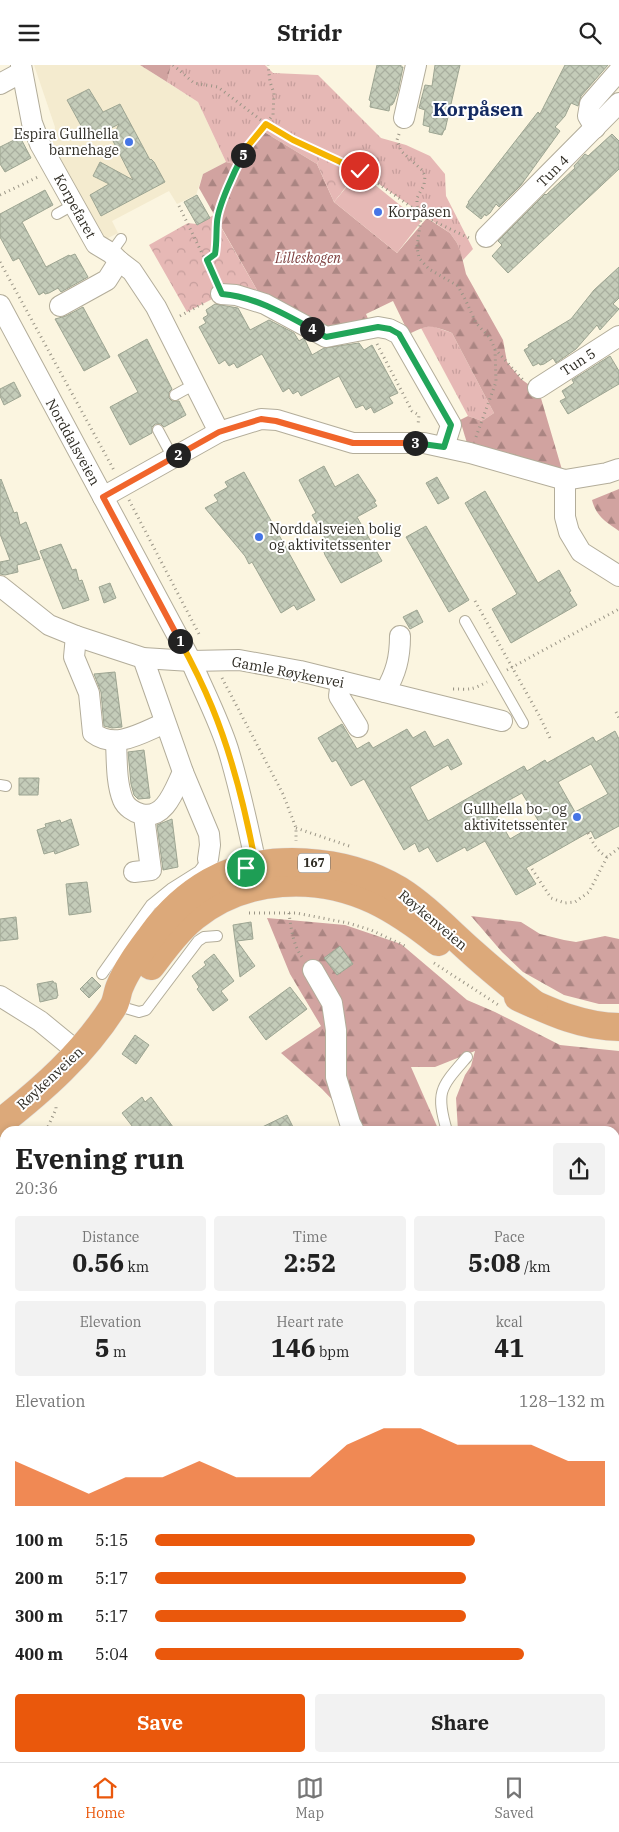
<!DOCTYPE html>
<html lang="en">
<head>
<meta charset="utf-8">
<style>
	:root { --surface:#fff; --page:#f2f2f2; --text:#222; --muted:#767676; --line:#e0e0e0; --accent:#ea580c }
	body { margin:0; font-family:"IBM Plex Serif",serif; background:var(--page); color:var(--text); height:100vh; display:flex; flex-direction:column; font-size:19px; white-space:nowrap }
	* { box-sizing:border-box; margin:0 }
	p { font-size:16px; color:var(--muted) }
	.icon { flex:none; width:28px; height:28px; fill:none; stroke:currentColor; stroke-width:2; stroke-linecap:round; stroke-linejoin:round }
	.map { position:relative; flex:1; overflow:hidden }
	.panel { position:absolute; left:0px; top:1061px; width:620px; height:636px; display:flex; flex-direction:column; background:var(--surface); border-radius:15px 15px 0 0; box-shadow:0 2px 8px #0003 }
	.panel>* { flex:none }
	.pin { position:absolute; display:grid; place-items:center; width:42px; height:42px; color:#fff; margin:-21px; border:2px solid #fff; border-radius:50%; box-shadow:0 1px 5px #0007 }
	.km { position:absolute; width:25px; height:25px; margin:-12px; border-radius:50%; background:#222; color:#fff; font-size:14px; line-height:25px; text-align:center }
	.round { display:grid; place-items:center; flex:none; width:52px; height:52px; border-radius:5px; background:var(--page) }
	.overview { display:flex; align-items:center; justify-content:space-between; height:85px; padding:0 15px }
	h1 { font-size:28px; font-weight:700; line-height:38px }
	.metrics { display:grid; grid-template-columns:repeat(3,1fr); gap:8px; height:85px; padding:5px 15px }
	.metrics div { display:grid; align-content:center; border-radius:5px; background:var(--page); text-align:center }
	.metrics b { font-size:25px; font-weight:700 }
	.metrics small { font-size:14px; font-weight:400 }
	.metrics p { font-size:14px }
	.chart { height:140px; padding:10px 15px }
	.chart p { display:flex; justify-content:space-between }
	.chart svg { width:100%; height:90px; margin-top:5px; fill:var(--accent); opacity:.7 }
	.primary-button { display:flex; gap:10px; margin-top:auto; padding:10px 15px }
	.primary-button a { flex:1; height:58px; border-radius:5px; background:var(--accent); color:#fff; font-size:20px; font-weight:700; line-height:58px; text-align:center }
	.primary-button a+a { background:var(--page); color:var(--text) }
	ul { padding:0 15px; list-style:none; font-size:16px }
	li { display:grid; grid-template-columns:80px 60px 1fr; align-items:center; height:38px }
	li i { height:12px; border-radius:6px; background:var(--accent) }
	header { display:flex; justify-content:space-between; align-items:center; height:65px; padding:0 15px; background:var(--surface); font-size:22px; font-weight:700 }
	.dock { display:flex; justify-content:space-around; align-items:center; height:70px; border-top:1px solid var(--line); background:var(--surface); font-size:14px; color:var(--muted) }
	.dock a { display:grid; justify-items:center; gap:2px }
	.dock .current { color:var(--accent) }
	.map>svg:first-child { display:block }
	.built { fill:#f4ebcf }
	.grass { fill:url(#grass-tufts) }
	.forest { fill:url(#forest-firs) }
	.park { fill:url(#park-crowns) }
	.garden { fill:#e6b8b5 }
	.building { fill:url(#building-cross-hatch); stroke:#9da592; fill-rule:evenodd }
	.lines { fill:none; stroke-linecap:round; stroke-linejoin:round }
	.lane-casing { stroke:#b3ad9a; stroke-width:12 }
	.street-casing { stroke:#b3ad9a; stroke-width:22 }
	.secondary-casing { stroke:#b3ad9a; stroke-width:29 }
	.primary-casing { stroke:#e2e1e0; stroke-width:29 }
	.path { stroke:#9a9586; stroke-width:3; stroke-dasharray:1 4; stroke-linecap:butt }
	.lane { stroke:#fff; stroke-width:10 }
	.street { stroke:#fff; stroke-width:20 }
	.secondary { stroke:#eed4bd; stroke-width:28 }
	.primary { stroke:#dca97a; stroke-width:28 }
	.split-1-casing { stroke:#fff; stroke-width:10 }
	.split-2-casing { stroke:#fff; stroke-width:10 }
	.split-3-casing { stroke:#fff; stroke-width:10 }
	.split-4-casing { stroke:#fff; stroke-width:10 }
	.split-5-casing { stroke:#fff; stroke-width:10 }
	.split-6-casing { stroke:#fff; stroke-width:10 }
	.split-1 { stroke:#f5b400; stroke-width:6 }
	.split-2 { stroke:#f0652b; stroke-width:6 }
	.split-3 { stroke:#f0652b; stroke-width:6 }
	.split-4 { stroke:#22a559; stroke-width:6 }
	.split-5 { stroke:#22a559; stroke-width:6 }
	.split-6 { stroke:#f5b400; stroke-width:6 }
	.poi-dot { fill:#4575e6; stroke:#fff; stroke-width:2 }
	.labels { text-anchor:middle; stroke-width:4; stroke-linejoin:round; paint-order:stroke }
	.shield { fill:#fff; stroke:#6d6b66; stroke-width:1 }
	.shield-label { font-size:12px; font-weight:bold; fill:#2f2c24 }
	.poi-label { font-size:14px; fill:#2f2c24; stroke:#fff; text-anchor:end }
	.street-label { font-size:14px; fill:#2f2c24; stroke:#fff }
	.park-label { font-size:14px; font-style:italic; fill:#7f4140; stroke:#fff }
	.district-label { font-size:19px; font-weight:bold; fill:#142a60; stroke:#fff }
</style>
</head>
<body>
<header><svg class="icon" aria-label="menu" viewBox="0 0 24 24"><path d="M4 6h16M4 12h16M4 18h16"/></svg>Stridr<svg class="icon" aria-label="search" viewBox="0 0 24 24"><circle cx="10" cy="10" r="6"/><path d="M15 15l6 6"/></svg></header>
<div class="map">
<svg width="619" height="1697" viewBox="0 0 619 1697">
	<defs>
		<pattern id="grass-tufts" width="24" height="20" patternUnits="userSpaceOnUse" patternTransform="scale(1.25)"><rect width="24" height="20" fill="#e6b8b5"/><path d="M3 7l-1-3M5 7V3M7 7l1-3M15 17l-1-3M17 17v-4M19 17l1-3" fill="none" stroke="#c69e9c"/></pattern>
		<pattern id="forest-firs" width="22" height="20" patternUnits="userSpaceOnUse" patternTransform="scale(1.25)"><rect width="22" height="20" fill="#d1a3a0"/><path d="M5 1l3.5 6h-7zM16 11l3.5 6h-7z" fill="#aa8582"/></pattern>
		<pattern id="park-crowns" width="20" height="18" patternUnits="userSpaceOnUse" patternTransform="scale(1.25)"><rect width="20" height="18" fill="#e6b8b5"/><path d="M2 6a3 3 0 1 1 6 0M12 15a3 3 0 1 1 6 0" fill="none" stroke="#c69e9c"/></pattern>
		<pattern id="building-cross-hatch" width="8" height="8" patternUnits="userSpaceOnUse" patternTransform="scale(1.25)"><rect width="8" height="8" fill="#c4ccb9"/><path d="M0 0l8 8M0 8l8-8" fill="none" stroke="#a9af9f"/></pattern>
	</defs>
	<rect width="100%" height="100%" fill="#fbf5e0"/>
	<polygon class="built" points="34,0 140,0 198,37 226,97 203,109 196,130 177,139 169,126 112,156 118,168 102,176 53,88 53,75 55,62"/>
	<g class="grass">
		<polygon points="171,0 265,0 273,8 318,10 381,73 406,80 430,91 445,109 446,131 473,184 463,195 457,178 450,168 360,106 322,89 317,99 261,65 248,81 238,100 226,97 198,37 167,17"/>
		<polygon points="432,261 452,268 494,348 482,356 468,351 421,263"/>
	</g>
	<g class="forest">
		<polygon points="140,0 171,0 167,17"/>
		<path d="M261,65L317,99L334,137L397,188L427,153L450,168L457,178L461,188L466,209L503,275L507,297L521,314L532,322L538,323L565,415L470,388L460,355L468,351L482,356L494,348L452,268C431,260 429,259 409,269L393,236L366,249L372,263L326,272L265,239L199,123L203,109L226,97L238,100L248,81Z"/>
		<path d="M619,424V466C606,457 596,451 592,435Z"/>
		<polygon points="471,851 521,857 540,869 564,875 576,877 605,871 619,874 619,939 599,939 564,930 523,907 502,887"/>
		<polygon points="267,853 345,860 401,879 467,935 495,947 560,980 619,986 619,1181 615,1180 615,1066 458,1066 456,1033 465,1010 471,1001 475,986 435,1002 411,1002 439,1066 362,1066 322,1024 281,988 321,961 290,909"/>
		<polygon points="615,1194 619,1196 619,1697 299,1697 301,1692 615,1692"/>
	</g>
	<g class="park">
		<polygon points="322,89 359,105 334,137 317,99"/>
		<polygon points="214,150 265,239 222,229 187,247 149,180 188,158 196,159"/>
	</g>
	<polygon class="garden" points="359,107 421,157 397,188 334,137"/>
	<g class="building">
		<polygon points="377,0 401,0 401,2 403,2 398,26 394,37 392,40 390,40 389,46 370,42 371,36 369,35"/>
		<polygon points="435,0 460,0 445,65 444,65 442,70 429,67 430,62 423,60 425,45 419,43 425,20 432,21"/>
		<polygon points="565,0 608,0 581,31 578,41 571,38 565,51 555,62 560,66 521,120 499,142 496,139 490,148 486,151 485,149 481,154 466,142 469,137 468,137 538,47 540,49"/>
		<polygon points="89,24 103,47 120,39 150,95 151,94 154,97 165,117 101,151 90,130 109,119 93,111 100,97 133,115 112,74 119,59 96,71 91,62 84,66 67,35"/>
		<polygon points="612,69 619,76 619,104 508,208 492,191 502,180 498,176 545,129 546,130 575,103 574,101 585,89 588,91"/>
		<polygon points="20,72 31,93 5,107 0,99 0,82"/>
		<polygon points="45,125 53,140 22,157 46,202 69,190 70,191 75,189 88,212 61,227 58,223 49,228 45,229 44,227 39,230 19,193 13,196 0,172 0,149"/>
		<polygon points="197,130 210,153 197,160 184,137"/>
		<polygon points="619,202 619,233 613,239 619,244 600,265 597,260 576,284 556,298 553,293 544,299 540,300 539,298 533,301 524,285 529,282 528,280 571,254 594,225"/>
		<polygon points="215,239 238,243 250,265 269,255 294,268 299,276 304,273 312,290 324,283 359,278 364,285 372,280 398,328 389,332 393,338 374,348 371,342 366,345 363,340 356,343 339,311 301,331 298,326 293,329 289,323 283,327 262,289 237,303 234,298 229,301 225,295 219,299 199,262 206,258 203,253 208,250 206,245"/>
		<polygon points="83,242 110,292 84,306 55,254 66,251"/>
		<polygon points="147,274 172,324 169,327 169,333 172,336 179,336 186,350 164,362 161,359 155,359 152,362 152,368 130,380 110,342 138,327 118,290"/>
		<polygon points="610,291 619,306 619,319 568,349 560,336 566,333 562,326 574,318 572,315"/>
		<polygon points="14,317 21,331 4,340 0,331 0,324"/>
		<polygon points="324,401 335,422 358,409 376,436 374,437 377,441 357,452 382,496 341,518 325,490 323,484 329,480 312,450 316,448 299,415"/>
		<polygon points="244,407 315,535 297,545 294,540 281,548 252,497 249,499 245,491 205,443 218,436 214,430 228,422 225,417"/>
		<polygon points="437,412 449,433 438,439 426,418"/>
		<polygon points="1,414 14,448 17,447 20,460 26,457 40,494 17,500 18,507 5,510 0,509 0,497 10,495 0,469 0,415"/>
		<polygon points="485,426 538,518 559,505 571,526 569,527 577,540 511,578 492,544 517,529 465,438"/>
		<polygon points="426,461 469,535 449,547 406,472"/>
		<polygon points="61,479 72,505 76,504 79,516 82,515 89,535 63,544 40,486"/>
		<polygon points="110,518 116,533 104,538 99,522"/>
		<polygon points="417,545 423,557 410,564 403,552"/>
		<polygon points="115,607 122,662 112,663 104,661 101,627 94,609"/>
		<path d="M342,659L357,684L369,677L373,683L407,664L413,673L425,666L434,682L448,674L462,699L451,705L448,700L410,722L428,756L524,701L527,706L545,695L547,698L593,672L596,677L615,666L619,674V761L595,774L591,766L526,803L536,819L516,830L485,776L467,786L465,782L437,797L428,782L419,787L415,778L404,785L364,714L351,721L336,695L332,697L318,673ZM591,699L608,729L575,747L558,717ZM522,728L539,757L510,774L493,744Z"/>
		<polygon points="144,685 150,733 138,734 134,730 131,719 128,687"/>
		<polygon points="19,713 39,713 38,730 19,730"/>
		<polygon points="71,754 79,780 55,789 54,786 44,789 37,765 46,762 45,759 60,755 61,758"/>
		<polygon points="172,754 178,802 163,805 157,760"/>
		<polygon points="87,817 91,847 69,850 66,819"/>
		<polygon points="16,852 18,874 0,876 0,854"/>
		<polygon points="251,857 253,874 237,876 255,901 240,912 233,860"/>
		<polygon points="340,881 353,899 337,910 324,893"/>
		<polygon points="214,889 234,916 221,926 228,935 213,946 197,924 199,922 192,911 206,900 204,897"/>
		<polygon points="92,912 101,921 89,933 80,924"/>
		<polygon points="53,916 54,918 56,918 58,931 57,931 57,933 40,937 37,919"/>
		<polygon points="290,922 307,944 266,975 249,952"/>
		<polygon points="135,970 149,980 136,999 122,989"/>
		<polygon points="142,1032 145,1037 151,1032 176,1066 136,1066 122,1048"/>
		<polygon points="287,1050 295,1066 254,1066"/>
	</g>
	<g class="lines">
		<g class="lane-casing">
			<g id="lane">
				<polyline points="57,149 73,140"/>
				<polyline points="111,188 121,174"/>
				<polyline points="175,330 195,319"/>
				<polyline points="158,365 173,393"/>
				<polyline points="465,556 523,658"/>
				<polyline points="0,720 6,721"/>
				<polyline points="102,909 151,840 172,823 199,806 208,794"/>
				<polyline points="115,940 139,947 146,945 198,876 204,872 217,871"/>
				<path d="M447,1066C435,1026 441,1022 467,992"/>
				<polyline points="178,1692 179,1697"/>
			</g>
		</g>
		<g class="street-casing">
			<g id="street">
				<polyline points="21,0 32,58 40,79 96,179 111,188 119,196 132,206 156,242 219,367"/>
				<polyline points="0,19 22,7"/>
				<polyline points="404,53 416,0"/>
				<polyline points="595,63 588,51 590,39 618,7"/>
				<polyline points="486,172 619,38"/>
				<polyline points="221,229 236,230 265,239 326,272 378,262 389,264 399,269 451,360 444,382"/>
				<path d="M0,240L191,596C203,625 218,653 228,684C241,727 250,770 259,814"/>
				<polyline points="60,241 107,215 119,196"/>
				<polyline points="538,323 619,271"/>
				<polyline points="565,415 565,452 569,467 581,487 619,511"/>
				<polyline points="103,432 219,367 261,354 277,355 353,378 424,378 470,388 565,415 607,408 619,404"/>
				<polyline points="0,521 49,560 76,571 143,593 191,596 239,595 300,606 502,656"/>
				<path d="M76,571L74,592L89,628L93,668C116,685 141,668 165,658"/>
				<polyline points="143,593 183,707 209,769 210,780 208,794"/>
				<polyline points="341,616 339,631 358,662"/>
				<path d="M385,627C396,608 400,593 400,571"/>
				<path d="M116,677C117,695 116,718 123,735C126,742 134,747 141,749C165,756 175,723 183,707"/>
				<polyline points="134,807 151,805 144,751"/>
				<polyline points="313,905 332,938 336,965 336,1012 350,1058 354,1066"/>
				<polyline points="0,931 40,956 79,988"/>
				<polyline points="0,1238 5,1235"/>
			</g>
		</g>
		<g class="secondary-casing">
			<g id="secondary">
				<polyline points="615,1191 619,1193"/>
				<polyline points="275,1697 277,1692"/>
			</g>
		</g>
		<g class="primary-casing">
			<g id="primary">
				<path d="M151,901C164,884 177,866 194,852C245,811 316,808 374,835C397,846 418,861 438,877"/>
				<path d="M518,932C551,947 583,962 619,962"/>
				<path d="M0,1058C43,1024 83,989 113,942C117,936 117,927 120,921C127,903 141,885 152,870C168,848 187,830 210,817C265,786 346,793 399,825C426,842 449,867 473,888C493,906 514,923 534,939"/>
			</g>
		</g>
		<g class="path">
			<polyline points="173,0 194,18 218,22 266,59 293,75 359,105 427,153 469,173"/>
			<polyline points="399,69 397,75 401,86 422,105 425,111 424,120 417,133 417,140 421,153 417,182 419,193 429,204 458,221 465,234 476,258 490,273 495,284 524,316"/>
			<polyline points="0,130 40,111"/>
			<polyline points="179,141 215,215"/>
			<polyline points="207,195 215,189 218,172 217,156 227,124 248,81 273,50 274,28 270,17 268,0"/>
			<polyline points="0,197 115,407"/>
			<polyline points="180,251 206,237"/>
			<polyline points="377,279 412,346 419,350 418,360"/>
			<polyline points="476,372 496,317 495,284"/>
			<polyline points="129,435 199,569"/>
			<polyline points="475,536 540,652 551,675"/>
			<polyline points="507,605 619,544"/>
			<polyline points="222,613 283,729 296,763 296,776"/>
			<path d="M453,624C470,624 470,626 487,617"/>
			<polyline points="616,647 619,653"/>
			<polyline points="296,763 352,782"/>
			<path d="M588,768C593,778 597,786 607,792"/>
			<polyline points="532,804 551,833 565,838 575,837 589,827 607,792 619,783"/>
			<polyline points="249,848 296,848 348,858 371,865 405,881"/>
			<path d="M289,848C291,863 293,880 302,892"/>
			<polyline points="434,898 500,941"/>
			<polyline points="46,1066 56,1044 56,1040"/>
			<polyline points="2,1255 5,1261"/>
			<polyline points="615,1648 619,1651"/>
			<polyline points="33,1697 34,1692"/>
		</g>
		<use href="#lane" class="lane"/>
		<use href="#street" class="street"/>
		<use href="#secondary" class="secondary"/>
		<use href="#primary" class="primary"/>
	</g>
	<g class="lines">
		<g class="split-1-casing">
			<path id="split-1" d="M180,576C192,598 203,620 212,642C233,693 246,747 256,801L246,803"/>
		</g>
		<g class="split-2-casing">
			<polyline id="split-2" points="178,390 103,432 180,576"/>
		</g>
		<g class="split-3-casing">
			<polyline id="split-3" points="178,390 219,367 261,354 276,356 353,378 415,378"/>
		</g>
		<g class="split-4-casing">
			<polyline id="split-4" points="312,264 326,272 378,262 390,264 399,269 451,360 444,382 415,378"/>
		</g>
		<g class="split-5-casing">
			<path id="split-5" d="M243,90C235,105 218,141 217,157C216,169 217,177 215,189L207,195L222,229C255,232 283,248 312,264"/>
		</g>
		<g class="split-6-casing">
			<polyline id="split-6" points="243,90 248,81 266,59 293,75 360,106"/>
		</g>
		<use href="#split-1" class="split-1"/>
		<use href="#split-2" class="split-2"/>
		<use href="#split-3" class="split-3"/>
		<use href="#split-4" class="split-4"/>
		<use href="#split-5" class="split-5"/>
		<use href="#split-6" class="split-6"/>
	</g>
	<g class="poi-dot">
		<circle cx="129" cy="77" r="5"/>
		<circle cx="378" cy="147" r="5"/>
		<circle cx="259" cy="472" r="5"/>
		<circle cx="577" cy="752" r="5"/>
	</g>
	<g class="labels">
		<rect class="shield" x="298" y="788.5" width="32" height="19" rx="4"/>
		<g class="shield-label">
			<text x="314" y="802">167</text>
		</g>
		<g class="poi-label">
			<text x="119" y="74">Espira Gullhella<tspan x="119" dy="16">barnehage</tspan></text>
			<text x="388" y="152" text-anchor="start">Korpåsen</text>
			<text x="269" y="469" text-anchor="start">Norddalsveien bolig<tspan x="269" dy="16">og aktivitetssenter</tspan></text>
			<text x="567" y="749">Gullhella bo- og<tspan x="567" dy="16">aktivitetssenter</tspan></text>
		</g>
		<g class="street-label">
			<text transform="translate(553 106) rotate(-45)" y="5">Tun 4</text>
			<text transform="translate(75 141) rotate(61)" y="5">Korpefaret</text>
			<text transform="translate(578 297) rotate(-33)" y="5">Tun 5</text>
			<text transform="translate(73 377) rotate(61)" y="5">Norddalsveien</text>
			<text transform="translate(288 607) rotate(11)" y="5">Gamle Røykenvei</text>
			<text transform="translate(433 855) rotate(40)" y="5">Røykenveien</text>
			<text transform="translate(50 1013) rotate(-43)" y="5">Røykenveien</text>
		</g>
		<g class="park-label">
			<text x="308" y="198">Lilleskogen</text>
		</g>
		<g class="district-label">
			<text x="478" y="51">Korpåsen</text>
		</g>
	</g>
</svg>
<div class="pin" style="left:246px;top:803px;background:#1e9e55"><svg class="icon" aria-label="arrive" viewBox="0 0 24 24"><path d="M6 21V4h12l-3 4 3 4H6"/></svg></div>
<div class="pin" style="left:360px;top:106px;background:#d93025"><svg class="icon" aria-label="check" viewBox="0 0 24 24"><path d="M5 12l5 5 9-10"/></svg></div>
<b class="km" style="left:180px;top:576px">1</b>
<b class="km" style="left:178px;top:390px">2</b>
<b class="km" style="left:415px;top:378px">3</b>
<b class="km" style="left:312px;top:264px">4</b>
<b class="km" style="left:243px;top:90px">5</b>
<section class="panel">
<div class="overview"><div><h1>Evening run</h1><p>20:36</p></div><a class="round"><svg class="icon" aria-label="share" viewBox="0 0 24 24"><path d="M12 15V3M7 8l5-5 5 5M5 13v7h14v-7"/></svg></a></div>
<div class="metrics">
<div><p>Distance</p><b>0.56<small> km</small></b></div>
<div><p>Time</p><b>2:52</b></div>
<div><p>Pace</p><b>5:08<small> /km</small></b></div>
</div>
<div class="metrics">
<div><p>Elevation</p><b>5<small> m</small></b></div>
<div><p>Heart rate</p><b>146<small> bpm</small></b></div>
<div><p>kcal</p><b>41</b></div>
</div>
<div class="chart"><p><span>Elevation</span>128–132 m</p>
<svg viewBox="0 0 160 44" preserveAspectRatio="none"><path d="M0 44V22L10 30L20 38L30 30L40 30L50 22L60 30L70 30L80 30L90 14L100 6L110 6L120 14L130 14L140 14L150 22L160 22V44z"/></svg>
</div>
<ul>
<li><b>100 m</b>5:15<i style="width:71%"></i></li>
<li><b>200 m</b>5:17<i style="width:69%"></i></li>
<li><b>300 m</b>5:17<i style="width:69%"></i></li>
<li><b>400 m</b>5:04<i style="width:82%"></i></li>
</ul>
<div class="primary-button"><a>Save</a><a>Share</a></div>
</section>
</div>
<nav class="dock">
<a class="current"><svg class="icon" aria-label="home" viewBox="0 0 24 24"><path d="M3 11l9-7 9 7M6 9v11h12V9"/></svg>Home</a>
<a><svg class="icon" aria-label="map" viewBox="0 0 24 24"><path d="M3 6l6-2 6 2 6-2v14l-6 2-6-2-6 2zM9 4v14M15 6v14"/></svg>Map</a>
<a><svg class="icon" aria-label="saved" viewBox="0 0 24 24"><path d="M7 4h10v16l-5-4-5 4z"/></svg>Saved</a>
</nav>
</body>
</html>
